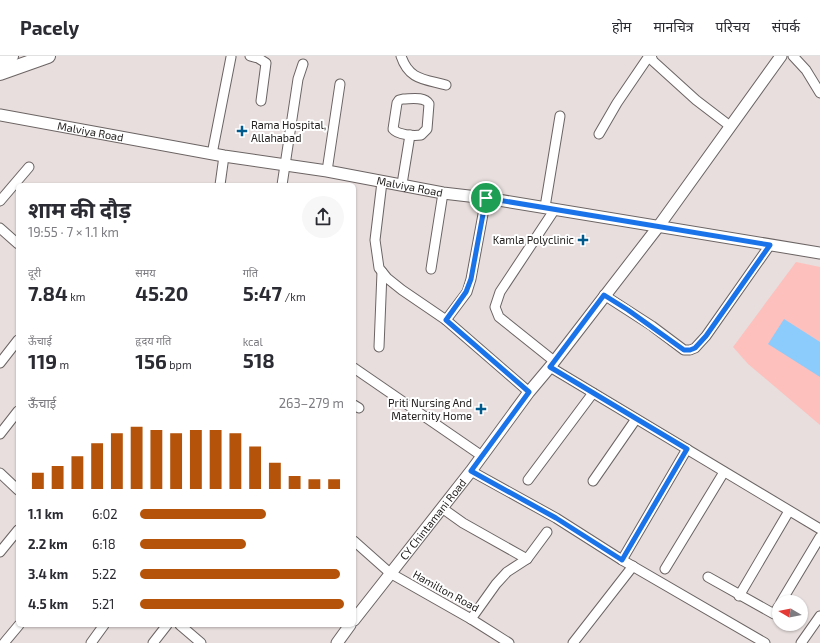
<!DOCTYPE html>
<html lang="hi">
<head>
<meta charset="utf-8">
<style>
	:root { --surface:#fff; --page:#f7f7f7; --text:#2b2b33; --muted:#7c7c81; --line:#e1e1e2; --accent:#b45309 }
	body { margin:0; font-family:"Exo 2","Noto Sans Devanagari",sans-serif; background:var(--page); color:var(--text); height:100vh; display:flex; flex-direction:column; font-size:15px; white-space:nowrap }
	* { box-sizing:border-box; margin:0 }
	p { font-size:13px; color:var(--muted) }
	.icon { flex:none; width:22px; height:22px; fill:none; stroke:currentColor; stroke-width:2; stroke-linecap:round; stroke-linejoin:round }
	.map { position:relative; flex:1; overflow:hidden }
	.drawer { position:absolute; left:16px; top:127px; width:340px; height:444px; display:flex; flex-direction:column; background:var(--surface); border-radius:6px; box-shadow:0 1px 3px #0004 }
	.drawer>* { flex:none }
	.needle { width:26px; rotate:280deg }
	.tools { position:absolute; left:772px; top:539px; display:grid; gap:8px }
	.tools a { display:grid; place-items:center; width:36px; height:36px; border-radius:50%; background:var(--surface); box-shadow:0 1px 3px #0004; font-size:20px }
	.pin { position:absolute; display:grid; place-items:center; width:34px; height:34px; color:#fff; margin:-17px; border:2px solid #fff; border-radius:50%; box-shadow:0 1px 4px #0007 }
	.round { display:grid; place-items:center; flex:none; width:42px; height:42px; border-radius:21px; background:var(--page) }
	.overview { display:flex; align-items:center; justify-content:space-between; height:68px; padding:0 12px }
	h1 { font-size:22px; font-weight:700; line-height:30px }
	.figures { display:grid; grid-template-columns:repeat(3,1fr); gap:6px; height:68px; padding:4px 12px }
	.figures div { display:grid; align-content:center }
	.figures b { font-size:20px; font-weight:700 }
	.figures small { font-size:11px; font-weight:400 }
	.figures p { font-size:11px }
	.chart { height:112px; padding:8px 12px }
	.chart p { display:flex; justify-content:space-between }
	.chart svg { width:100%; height:72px; margin-top:4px; stroke:var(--accent); stroke-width:6 }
	ul { padding:0 12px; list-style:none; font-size:13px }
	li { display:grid; grid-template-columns:64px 48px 1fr; align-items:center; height:30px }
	li i { height:10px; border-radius:5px; background:var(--accent) }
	header { display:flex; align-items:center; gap:24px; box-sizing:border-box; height:56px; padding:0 20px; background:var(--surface); border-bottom:1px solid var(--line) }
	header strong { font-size:19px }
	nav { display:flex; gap:22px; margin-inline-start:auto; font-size:14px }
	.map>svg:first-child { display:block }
	.green { fill:#fec0bc }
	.water { fill:#8bccfd }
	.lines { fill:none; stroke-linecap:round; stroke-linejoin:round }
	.minor-casing { stroke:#6c6464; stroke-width:11 }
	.tertiary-casing { stroke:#6c6464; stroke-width:13 }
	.trunk-casing { stroke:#6c6464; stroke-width:16 }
	.minor { stroke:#fff; stroke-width:9 }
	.tertiary { stroke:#fff; stroke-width:11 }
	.trunk { stroke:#fff; stroke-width:14 }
	.route-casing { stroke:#fff; stroke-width:8 }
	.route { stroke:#1a73e8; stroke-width:5 }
	.poi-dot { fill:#005b8c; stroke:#fff; stroke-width:1.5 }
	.labels { text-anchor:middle; stroke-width:4; stroke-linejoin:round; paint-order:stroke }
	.poi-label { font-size:11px; fill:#252221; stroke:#fff; text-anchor:end }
	.street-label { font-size:11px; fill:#252221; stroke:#fff }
</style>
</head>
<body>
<header>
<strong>Pacely</strong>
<nav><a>होम</a><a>मानचित्र</a><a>परिचय</a><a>संपर्क</a></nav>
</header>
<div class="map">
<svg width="820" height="587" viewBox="0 0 820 587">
	<rect width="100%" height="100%" fill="#e7dedd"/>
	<polygon class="green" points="796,206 820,211 820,369 748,308 733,291"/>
	<polygon class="water" points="784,263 820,286 820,321 768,288"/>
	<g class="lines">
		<g class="minor-casing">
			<g id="minor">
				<polyline points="250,0 258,2 266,7 261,45"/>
				<path d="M401,0C409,24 424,23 446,29"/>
				<polyline points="651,0 653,5 696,44 730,70"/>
				<polyline points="793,0 806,14 820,37"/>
				<path d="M403,43C411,43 424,40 429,48L427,73L421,79C413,80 398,79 393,73L397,47L399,44Z"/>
				<polyline points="599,78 617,47 649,0"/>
				<polyline points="212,98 231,1"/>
				<polyline points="327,115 340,28"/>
				<polyline points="382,126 375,184 379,212 387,222 402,234 446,264 529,336"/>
				<polyline points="402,128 410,79"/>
				<polyline points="220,129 224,100"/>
				<polyline points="282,129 298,23 303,8"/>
				<polyline points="0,145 29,111"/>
				<polyline points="545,151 560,60"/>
				<polyline points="0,172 18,188"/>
				<polyline points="431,213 443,137"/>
				<polyline points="604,239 652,270 684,294 690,294 695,292 706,280 770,189"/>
				<polyline points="446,264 467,236 471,223 486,142"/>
				<polyline points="379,291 382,216"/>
				<polyline points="554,305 499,261 495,251 500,236 555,153"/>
				<polyline points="0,307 18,284"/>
				<polyline points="550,311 820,473"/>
				<polyline points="354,312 482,400"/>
				<polyline points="354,349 359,352"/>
				<polyline points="0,378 18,355"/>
				<polyline points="471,415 556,462 622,504 765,587"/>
				<polyline points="0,417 18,434"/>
				<polyline points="528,424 593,337"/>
				<polyline points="593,425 636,363"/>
				<polyline points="442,452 463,467 527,503"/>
				<polyline points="354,485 390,517 471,563 509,587"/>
				<polyline points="0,496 18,474"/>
				<polyline points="622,504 687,393"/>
				<polyline points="665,513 724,416"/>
				<polyline points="708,521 774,558 779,550"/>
				<polyline points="739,540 789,455"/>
				<polyline points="781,546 820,481"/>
				<polyline points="471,563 496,528 507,516 527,503 547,476"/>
				<polyline points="180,569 201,587"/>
				<polyline points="4,587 19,569"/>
				<polyline points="91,587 104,569"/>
				<polyline points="153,587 167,569"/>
				<polyline points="573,587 633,510"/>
				<polyline points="801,587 820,560"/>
			</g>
		</g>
		<g class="tertiary-casing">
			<g id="tertiary">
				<path id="s1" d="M0,59L224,100L327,115L443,137L486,142L820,197"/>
				<path id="s2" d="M354,564L471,415L529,336L550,311L658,171L781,0"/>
				<polyline points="337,587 350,569"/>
			</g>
		</g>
		<g class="trunk-casing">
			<g id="trunk">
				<polyline points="0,4 11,0"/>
				<polyline points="0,17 48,0"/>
			</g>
		</g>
		<use href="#minor" class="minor"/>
		<use href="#tertiary" class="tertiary"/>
		<use href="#trunk" class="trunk"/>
	</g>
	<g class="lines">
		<g class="route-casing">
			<polygon id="route" points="486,142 770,189 706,280 695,292 690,294 684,294 628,254 604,239 550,311 687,393 622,504 556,462 471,415 529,336 446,264 466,236 471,223"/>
		</g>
		<use href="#route" class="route"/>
	</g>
	<g class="poi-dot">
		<path d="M240 69h4v4h4v4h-4v4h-4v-4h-4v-4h4z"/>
		<path d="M581 178h4v4h4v4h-4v4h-4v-4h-4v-4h4z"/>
		<path d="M479 347h4v4h4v4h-4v4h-4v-4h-4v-4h4z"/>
	</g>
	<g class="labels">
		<g class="poi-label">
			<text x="251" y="73" text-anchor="start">Rama Hospital,<tspan x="251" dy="13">Allahabad</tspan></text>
			<text x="574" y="188">Kamla Polyclinic</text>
			<text x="472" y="351">Priti Nursing And<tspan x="472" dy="13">Maternity Home</tspan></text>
		</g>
		<g class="street-label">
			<text dy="4" stroke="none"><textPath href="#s1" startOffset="92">Malviya Road</textPath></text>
			<text dy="4" stroke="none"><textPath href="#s1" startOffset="416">Malviya Road</textPath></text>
			<text dy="4" stroke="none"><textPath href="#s2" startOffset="128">CY Chintamani Road</textPath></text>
			<text transform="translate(446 535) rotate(29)" y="4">Hamilton Road</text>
		</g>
	</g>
</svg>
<div class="tools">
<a><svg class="needle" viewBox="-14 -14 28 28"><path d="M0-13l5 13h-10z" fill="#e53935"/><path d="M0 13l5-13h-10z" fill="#7c7c81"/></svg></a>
</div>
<div class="pin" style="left:486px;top:142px;background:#1e9e55"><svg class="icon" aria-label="arrive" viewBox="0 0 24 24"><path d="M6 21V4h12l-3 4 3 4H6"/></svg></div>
<section class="drawer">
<div class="overview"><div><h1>शाम की दौड़</h1><p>19:55 · 7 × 1.1 km</p></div><a class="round"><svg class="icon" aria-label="share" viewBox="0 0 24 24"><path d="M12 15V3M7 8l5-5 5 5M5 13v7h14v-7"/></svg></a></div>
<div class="figures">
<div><p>दूरी</p><b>7.84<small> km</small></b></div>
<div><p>समय</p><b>45:20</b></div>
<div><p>गति</p><b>5:47<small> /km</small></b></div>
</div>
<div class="figures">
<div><p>ऊँचाई</p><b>119<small> m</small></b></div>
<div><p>हृदय गति</p><b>156<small> bpm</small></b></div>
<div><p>kcal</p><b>518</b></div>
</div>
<div class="chart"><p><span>ऊँचाई</span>263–279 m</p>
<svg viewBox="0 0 160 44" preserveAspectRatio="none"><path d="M5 44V34M15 44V30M25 44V24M35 44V16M45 44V10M55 44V6M65 44V8M75 44V10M85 44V8M95 44V8M105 44V10M115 44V18M125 44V28M135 44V36M145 44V38M155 44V38"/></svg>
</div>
<ul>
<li><b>1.1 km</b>6:02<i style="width:62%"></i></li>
<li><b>2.2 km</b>6:18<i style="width:52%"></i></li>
<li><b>3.4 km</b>5:22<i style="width:98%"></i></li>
<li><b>4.5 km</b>5:21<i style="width:100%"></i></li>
</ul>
</section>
</div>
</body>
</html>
